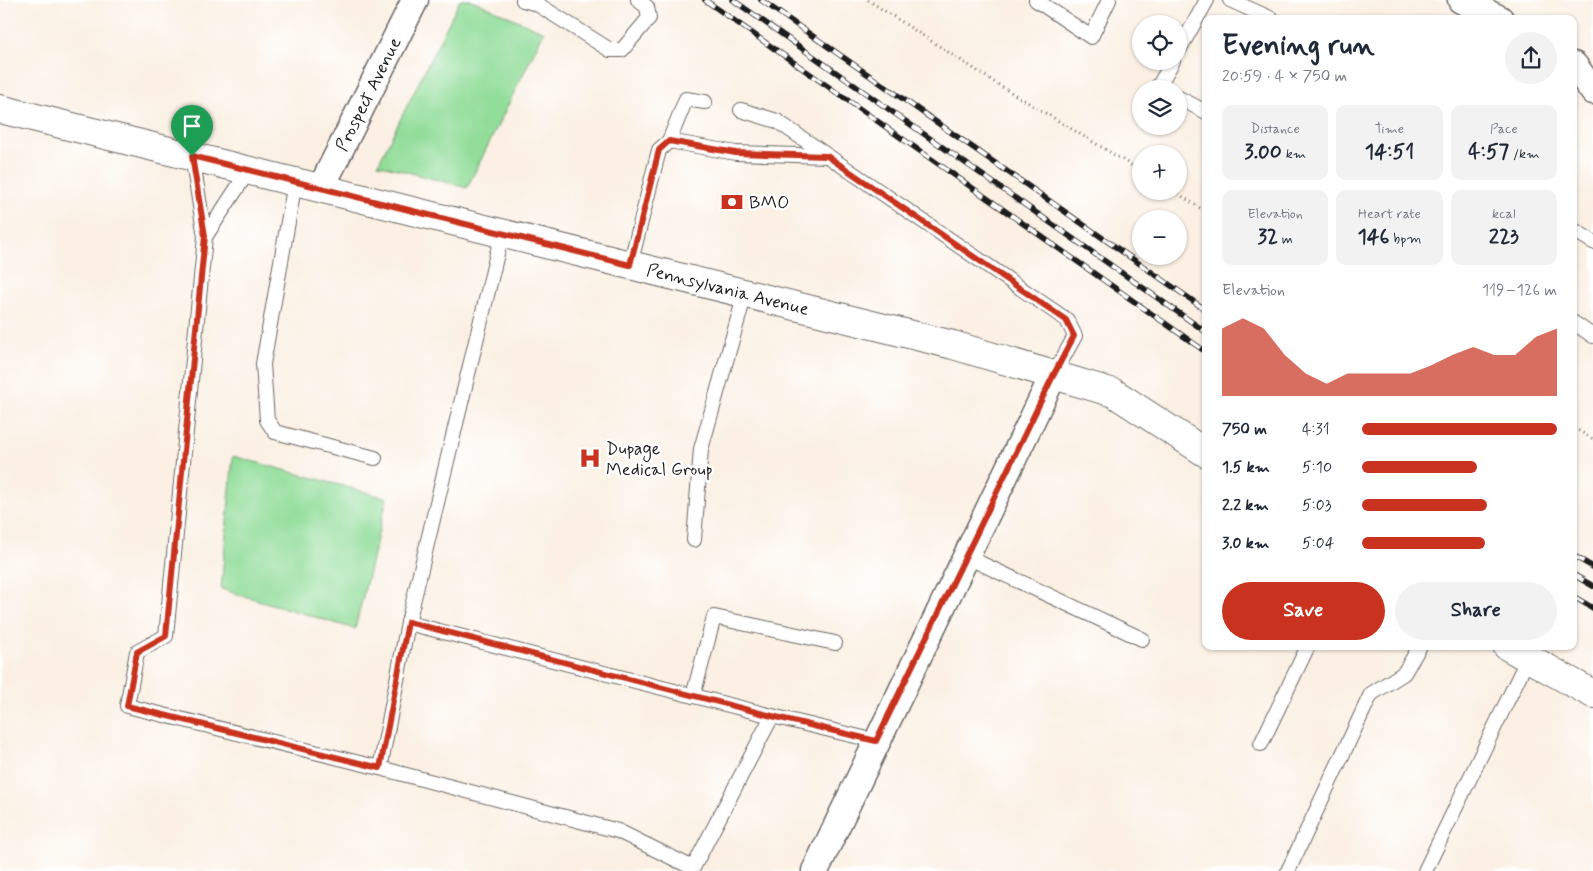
<!DOCTYPE html>
<html lang="en">
<head>
<meta charset="utf-8">
<style>
	:root { --surface:#fff; --page:#f2f2f3; --text:#1f2937; --muted:#747a83; --accent:#c8321e }
	body { margin:0; font-family:Mynerve,sans-serif; background:var(--page); color:var(--text); height:100vh; display:flex; flex-direction:column; font-size:19px; white-space:nowrap }
	* { box-sizing:border-box; margin:0 }
	p { font-size:16px; color:var(--muted) }
	.icon { flex:none; width:28px; height:28px; fill:none; stroke:currentColor; stroke-width:2; stroke-linecap:round; stroke-linejoin:round }
	.map { position:relative; flex:1; overflow:hidden }
	.side { position:absolute; left:1202px; top:15px; width:375px; height:635px; display:flex; flex-direction:column; background:var(--surface); border-radius:10px; box-shadow:0 1px 4px #0004 }
	.side>* { flex:none }
	.fabs { position:absolute; left:1132px; top:15px; display:grid; gap:10px }
	.fabs a { display:grid; place-items:center; width:55px; height:55px; border-radius:50%; background:var(--surface); box-shadow:0 1px 4px #0004; font-size:25px }
	.pin { position:absolute; display:grid; place-items:center; width:42px; height:42px; color:#fff; margin:-51px -21px; border-radius:50% 50% 50% 0; rotate:-45deg; box-shadow:0 0 5px #0007 }
	.pin .icon { rotate:45deg }
	.round { display:grid; place-items:center; flex:none; width:52px; height:52px; border-radius:26px; background:var(--page) }
	.head { display:flex; align-items:center; justify-content:space-between; height:85px; padding:0 20px }
	h1 { font-size:28px; font-weight:800; line-height:38px }
	.figures { display:grid; grid-template-columns:repeat(3,1fr); gap:8px; height:85px; padding:5px 20px }
	.figures div { display:grid; align-content:center; border-radius:10px; background:var(--page); text-align:center }
	.figures b { font-size:21px; font-weight:800 }
	.figures small { font-size:14px; font-weight:400 }
	.figures p { font-size:14px }
	.chart { height:140px; padding:10px 20px }
	.chart p { display:flex; justify-content:space-between }
	.chart svg { width:100%; height:90px; margin-top:5px; fill:var(--accent); opacity:.7 }
	.button { display:flex; gap:10px; margin-top:auto; padding:10px 20px }
	.button a { flex:1; height:58px; border-radius:30px; background:var(--accent); color:#fff; font-size:20px; font-weight:800; line-height:58px; text-align:center }
	.button a+a { background:var(--page); color:var(--text) }
	ul { padding:0 20px; list-style:none; font-size:16px }
	li { display:grid; grid-template-columns:80px 60px 1fr; align-items:center; height:38px }
	li i { height:12px; border-radius:6px; background:var(--accent) }
	.map>svg:first-child { display:block }
	.green { fill:#92dd9a; stroke:#577c5b }
	.lines { fill:none; stroke-linecap:round; stroke-linejoin:round }
	.lane-casing { stroke:#6a6662; stroke-width:16 }
	.street-casing { stroke:#6a6662; stroke-width:29 }
	.secondary-casing { stroke:#6a6662; stroke-width:30 }
	.path { stroke:#6a6662; stroke-width:3; stroke-dasharray:1 4; stroke-linecap:butt }
	.lane { stroke:#fff; stroke-width:14 }
	.street { stroke:#fff; stroke-width:26 }
	.secondary { stroke:#fff; stroke-width:28 }
	.rail-casing { stroke:#1c1c1c; stroke-width:5.5 }
	.rail { stroke:#fff; stroke-width:4; stroke-dasharray:11; stroke-linecap:butt }
	.route-casing { stroke:#fff; stroke-width:10 }
	.route { stroke:#c8321e; stroke-width:6 }
	.labels { text-anchor:middle; stroke-width:5; stroke-linejoin:round; paint-order:stroke }
	.street-label { font-size:18px; fill:#1c1c1c; stroke:#fff }
	.poi-label { font-size:18px; fill:#1c1c1c; stroke:#fff; text-anchor:start }
</style>
</head>
<body>
<div class="map">
<svg width="1593" height="871" viewBox="0 0 1593 871">
	<rect width="100%" height="100%" fill="#fff"/>
	<filter id="ink" filterUnits="userSpaceOnUse"><feTurbulence type="fractalNoise" baseFrequency=".02" numOctaves="2"/><feDisplacementMap in="SourceGraphic" scale="10" xChannelSelector="R" yChannelSelector="G"/><feConvolveMatrix kernelMatrix="1 2 1 2 8 2 1 2 1" color-interpolation-filters="sRGB"/></filter>
	<filter id="wash" filterUnits="userSpaceOnUse"><feTurbulence type="fractalNoise" baseFrequency=".0096" numOctaves="4" result="noise"/><feDisplacementMap in="SourceGraphic" scale="20" xChannelSelector="R" yChannelSelector="G"/><feGaussianBlur stdDeviation="1.12" result="paint"/><feColorMatrix in="noise" values="0 0 0 0 0 0 0 0 0 0 0 0 0 0 0 0 0 1.4 0 .05"/><feComposite in="paint" operator="in"/></filter>
	<g filter="url(#wash)">
		<rect width="100%" height="100%" fill="#fbf0e3"/>
		<g class="green">
			<polygon points="460,0 472,0 544,32 467,188 378,164"/>
			<polygon points="233,456 387,498 355,629 221,589"/>
		</g>
	</g>
	<g filter="url(#ink)">
		<g class="lines">
			<g class="lane-casing">
				<g id="lane">
					<polyline points="523,0 537,4 610,50 622,50 649,18 647,7 638,0"/>
					<polyline points="1036,0 1091,37 1109,0"/>
					<polyline points="1230,0 1272,19"/>
					<polyline points="1179,50 1207,0"/>
					<polyline points="1162,89 1158,87 1173,61"/>
					<polyline points="1179,98 1206,112"/>
					<polyline points="741,110 777,121 1067,320 1075,336 1053,376"/>
					<polyline points="669,141 736,153 827,156"/>
					<polyline points="192,156 205,237 166,636 137,652 127,706 380,768 618,831 693,868 772,716"/>
					<polyline points="295,182 263,364 267,420 275,432 375,458"/>
					<polyline points="1574,230 1593,242"/>
					<polyline points="205,237 249,170"/>
					<polyline points="630,265 659,150 669,141 686,99 705,102"/>
					<polyline points="1574,323 1593,336"/>
					<polyline points="694,540 701,449 745,294"/>
					<polyline points="965,556 1142,639"/>
					<polyline points="408,623 772,716 876,741"/>
					<polyline points="693,696 714,617 835,643"/>
					<polyline points="1261,744 1308,646"/>
					<polyline points="380,768 408,623 502,233"/>
					<polyline points="1288,871 1371,694 1404,673 1420,646"/>
					<polyline points="1425,871 1528,658"/>
				</g>
			</g>
			<g class="street-casing">
				<g id="street">
					<polyline points="1461,0 1500,19"/>
					<polyline points="1574,65 1593,91"/>
					<path id="s1" d="M321,188L415,0"/>
					<polyline points="815,871 1053,376"/>
				</g>
			</g>
			<g class="secondary-casing">
				<g id="secondary">
					<path id="s2" d="M0,109L953,345L1114,393L1206,453"/>
					<polyline points="1507,646 1593,694"/>
				</g>
			</g>
			<g class="path">
				<polyline points="868,0 999,85 1141,171"/>
				<polyline points="1174,191 1206,212"/>
				<polyline points="1574,428 1593,439"/>
			</g>
			<use href="#lane" class="lane"/>
			<use href="#street" class="street"/>
			<use href="#secondary" class="secondary"/>
			<g class="rail-casing">
				<g id="rail">
					<polyline points="705,0 1206,352"/>
					<polyline points="733,0 1206,332"/>
					<polyline points="761,0 1206,310"/>
					<polyline points="1574,556 1593,567"/>
					<polyline points="1574,575 1593,586"/>
					<polyline points="1574,597 1593,608"/>
				</g>
			</g>
			<use href="#rail" class="rail"/>
		</g>
	</g>
	<g class="lines" filter="url(#ink)">
		<g class="route-casing">
			<polygon id="route" points="669,141 736,153 827,156 1066,320 1074,336 1053,376 876,741 772,716 408,622 380,768 127,706 137,652 166,636 205,236 192,156 630,265 659,150"/>
		</g>
		<use href="#route" class="route"/>
	</g>
	<defs>
		<g id="bank-bare" transform="scale(1.725)"><path d="M-6-4H6V4H-6ZM0-2.3a2.3 2.3 0 1 0 0 4.6a2.3 2.3 0 1 0 0-4.6Z" fill="#c8321e" stroke="#fff" stroke-width="2.5" paint-order="stroke"/></g>
		<g id="hospital-bare" transform="scale(1.725)"><path d="M-5-5h3v3.5h4V-5h3V5h-3V1.5h-4V5h-3Z" fill="#c8321e" stroke="#fff" stroke-width="2.5" paint-order="stroke"/></g>
	</defs>
	<g fill-rule="evenodd">
		<use href="#bank-bare" x="732" y="202"/>
		<use href="#hospital-bare" x="590" y="458"/>
	</g>
	<g class="labels">
		<g class="street-label">
			<text dy="6" stroke="none"><textPath href="#s1" startOffset="105">Prospect Avenue</textPath></text>
			<text dy="6" stroke="none"><textPath href="#s2" startOffset="750">Pennsylvania Avenue</textPath></text>
		</g>
		<g class="poi-label">
			<text x="749" y="208">BMO</text>
			<text x="606" y="454">Dupage<tspan x="606" dy="21">Medical Group</tspan></text>
		</g>
	</g>
</svg>
<div class="fabs">
<a><svg class="icon" aria-label="locate" viewBox="0 0 24 24"><circle cx="12" cy="12" r="6"/><path d="M12 2v4M12 18v4M2 12h4M18 12h4"/></svg></a>
<a><svg class="icon" aria-label="layers" viewBox="0 0 24 24"><path d="M12 4l9 5-9 5-9-5zM3 14l9 5 9-5"/></svg></a>
<a>+</a>
<a>−</a>
</div>
<div class="pin" style="left:192px;top:156px;background:#1e9e55"><svg class="icon" aria-label="arrive" viewBox="0 0 24 24"><path d="M6 21V4h12l-3 4 3 4H6"/></svg></div>
<section class="side">
<div class="head"><div><h1>Evening run</h1><p>20:59 · 4 × 750 m</p></div><a class="round"><svg class="icon" aria-label="share" viewBox="0 0 24 24"><path d="M12 15V3M7 8l5-5 5 5M5 13v7h14v-7"/></svg></a></div>
<div class="figures">
<div><p>Distance</p><b>3.00<small> km</small></b></div>
<div><p>Time</p><b>14:51</b></div>
<div><p>Pace</p><b>4:57<small> /km</small></b></div>
</div>
<div class="figures">
<div><p>Elevation</p><b>32<small> m</small></b></div>
<div><p>Heart rate</p><b>146<small> bpm</small></b></div>
<div><p>kcal</p><b>223</b></div>
</div>
<div class="chart"><p><span>Elevation</span>119–126 m</p>
<svg viewBox="0 0 160 44" preserveAspectRatio="none"><path d="M0 44V11L10 6L20 11L30 24L40 33L50 38L60 33L70 33L80 33L90 33L100 29L110 24L120 20L130 24L140 24L150 15L160 11V44z"/></svg>
</div>
<ul>
<li><b>750 m</b>4:31<i style="width:100%"></i></li>
<li><b>1.5 km</b>5:10<i style="width:59%"></i></li>
<li><b>2.2 km</b>5:03<i style="width:64%"></i></li>
<li><b>3.0 km</b>5:04<i style="width:63%"></i></li>
</ul>
<div class="button"><a>Save</a><a>Share</a></div>
</section>
</div>
</body>
</html>
